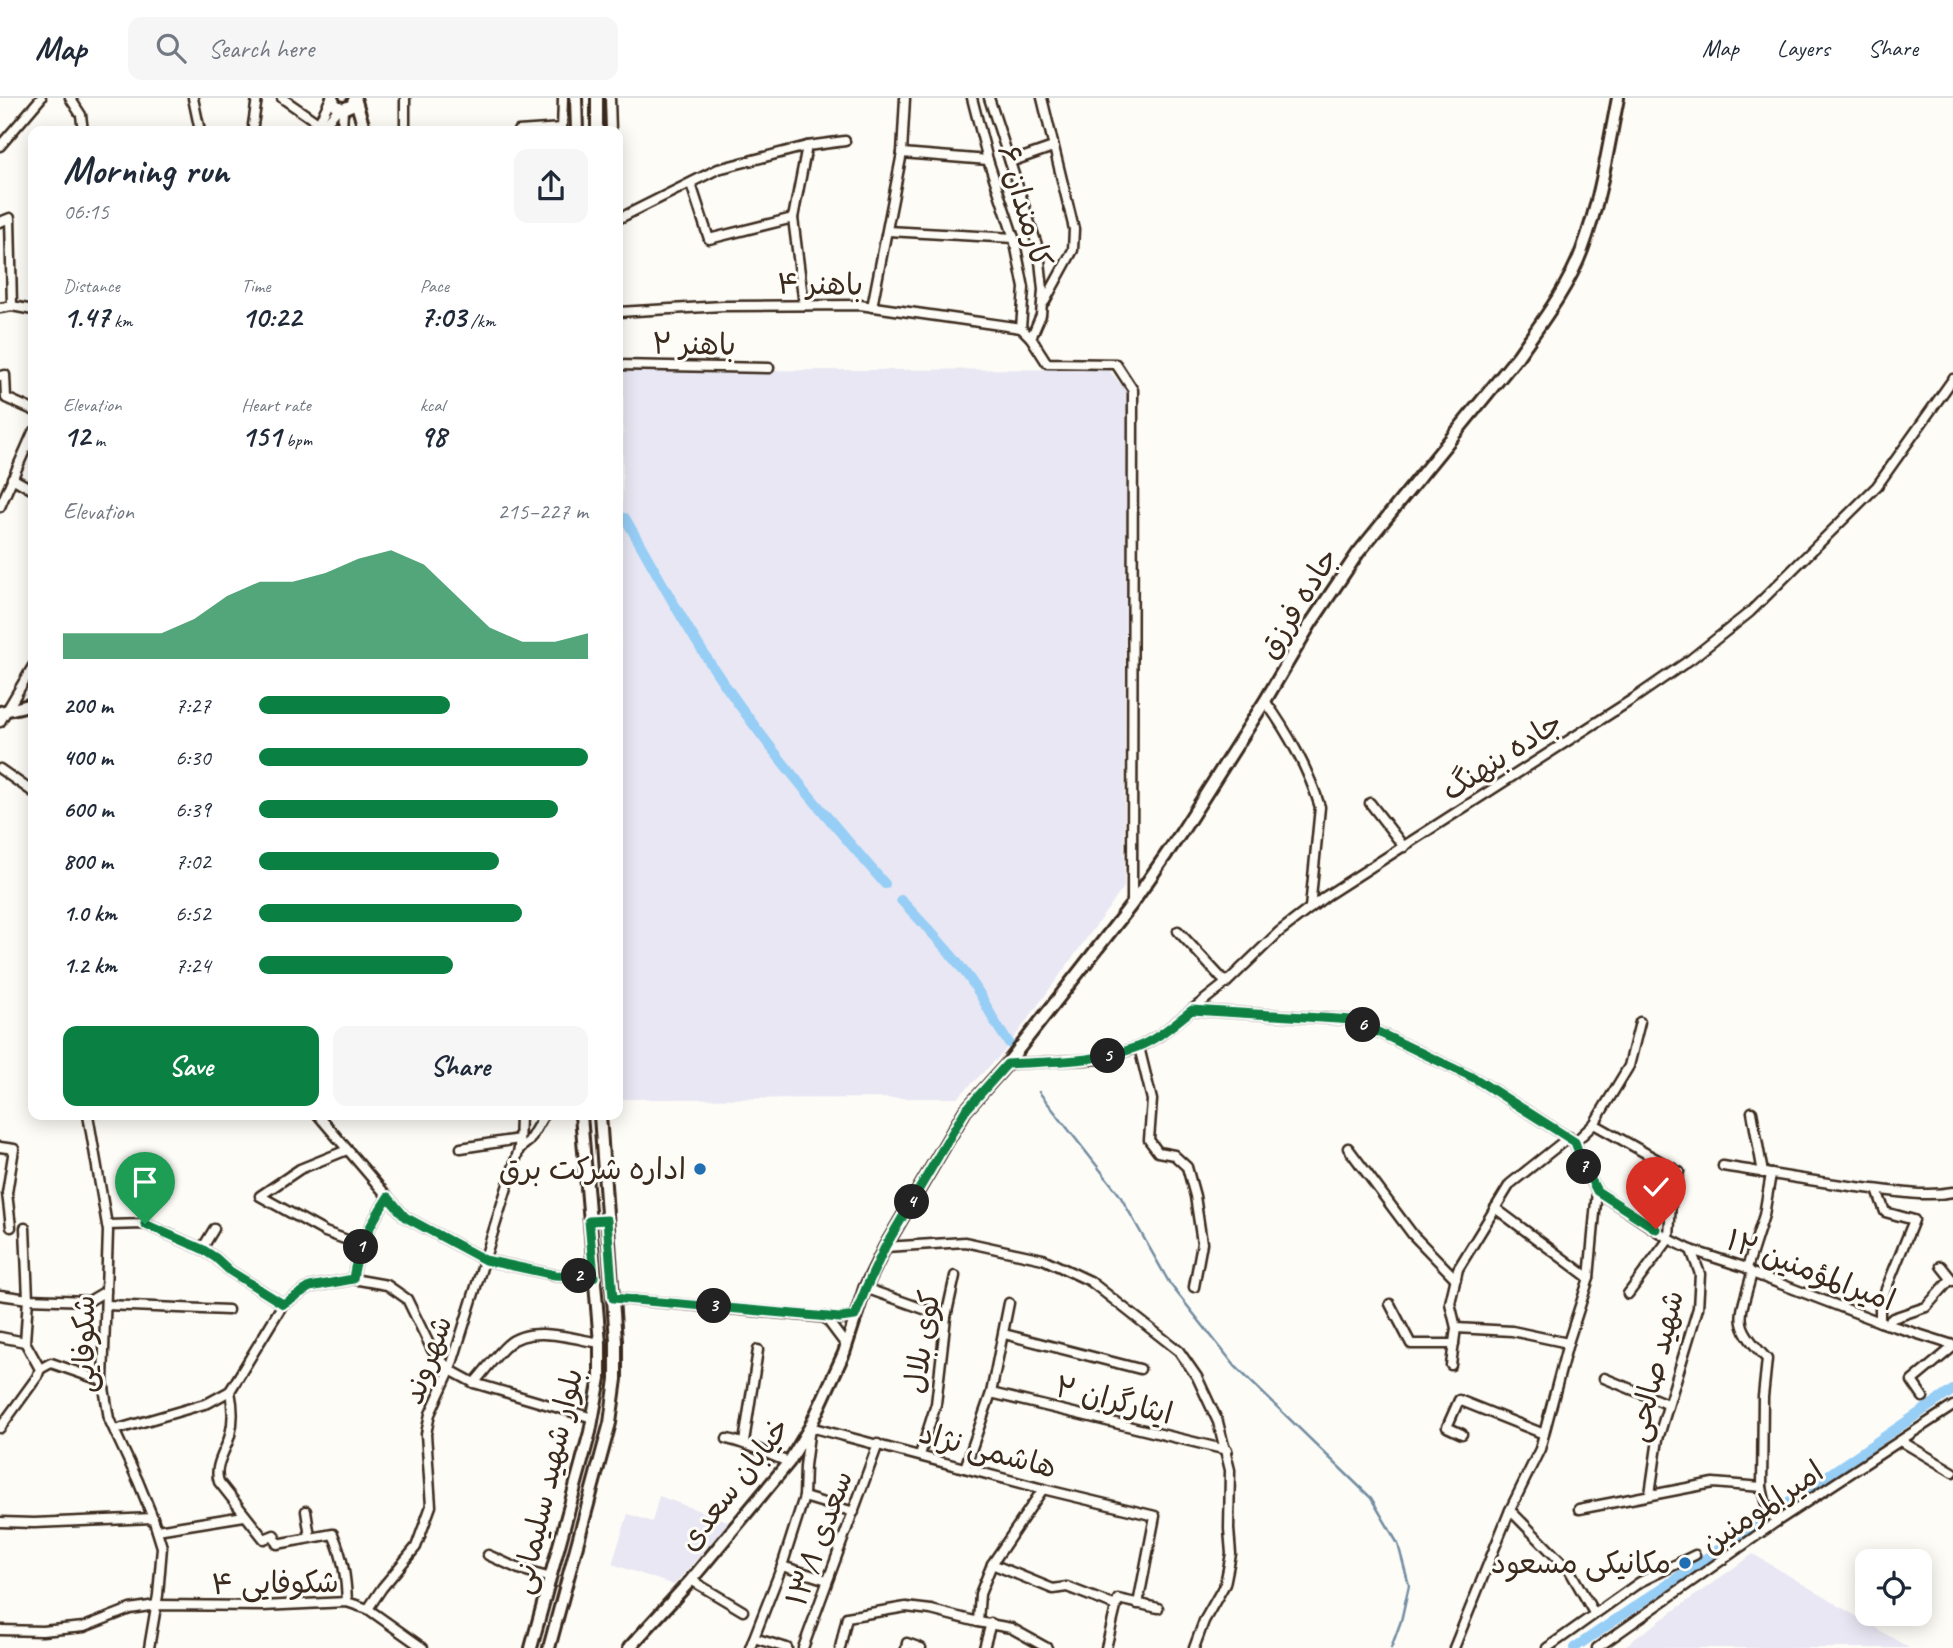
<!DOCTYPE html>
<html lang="en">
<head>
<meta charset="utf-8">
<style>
	:root { --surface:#fff; --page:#f6f6f7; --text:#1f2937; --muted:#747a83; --line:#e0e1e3; --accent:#0b8043 }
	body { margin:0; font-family:Caveat,"Playpen Sans Arabic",sans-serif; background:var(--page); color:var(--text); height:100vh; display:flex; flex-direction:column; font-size:26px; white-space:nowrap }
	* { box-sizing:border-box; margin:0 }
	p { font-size:23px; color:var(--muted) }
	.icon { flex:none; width:38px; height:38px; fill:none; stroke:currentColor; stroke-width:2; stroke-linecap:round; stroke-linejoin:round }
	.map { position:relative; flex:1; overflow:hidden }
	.drawer { position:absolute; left:28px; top:28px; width:595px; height:994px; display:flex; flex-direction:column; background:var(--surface); border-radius:14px; box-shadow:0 4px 18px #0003 }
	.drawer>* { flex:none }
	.controls { position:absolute; left:1855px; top:1451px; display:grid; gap:14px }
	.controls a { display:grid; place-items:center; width:77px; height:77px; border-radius:14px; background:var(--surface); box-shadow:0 4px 18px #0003; font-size:35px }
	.pin { position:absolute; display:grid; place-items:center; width:60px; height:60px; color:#fff; margin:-72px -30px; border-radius:50% 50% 50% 0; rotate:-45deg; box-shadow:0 0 7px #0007 }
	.pin .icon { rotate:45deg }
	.km { position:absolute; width:35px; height:35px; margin:-18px; border-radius:50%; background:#222; color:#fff; font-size:19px; line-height:35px; text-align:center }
	.round { display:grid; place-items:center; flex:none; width:74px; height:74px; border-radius:14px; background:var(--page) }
	.summary { display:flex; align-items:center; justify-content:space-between; height:119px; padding:0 35px }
	h1 { font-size:38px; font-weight:700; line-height:52px }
	.figures { display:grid; grid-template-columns:repeat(3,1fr); gap:10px; height:119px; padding:7px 35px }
	.figures div { display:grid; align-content:center }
	.figures b { font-size:30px; font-weight:700 }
	.figures small { font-size:19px; font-weight:400 }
	.figures p { font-size:19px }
	.chart { height:196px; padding:14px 35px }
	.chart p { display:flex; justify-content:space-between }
	.chart svg { width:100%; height:126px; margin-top:7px; fill:var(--accent); opacity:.7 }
	.action { display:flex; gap:14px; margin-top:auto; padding:14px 35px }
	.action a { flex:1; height:80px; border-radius:14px; background:var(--accent); color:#fff; font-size:28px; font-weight:700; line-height:80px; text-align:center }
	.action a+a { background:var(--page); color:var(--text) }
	ul { padding:0 35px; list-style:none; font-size:23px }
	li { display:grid; grid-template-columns:112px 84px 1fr; align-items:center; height:52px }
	li i { height:18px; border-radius:9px; background:var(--accent) }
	header { display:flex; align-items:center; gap:42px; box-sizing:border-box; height:98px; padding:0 35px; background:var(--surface); border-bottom:2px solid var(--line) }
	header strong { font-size:33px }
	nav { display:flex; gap:38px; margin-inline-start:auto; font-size:24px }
	.search { width:490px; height:63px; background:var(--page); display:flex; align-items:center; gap:18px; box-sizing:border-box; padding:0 24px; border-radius:14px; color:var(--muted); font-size:26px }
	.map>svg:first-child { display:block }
	.built { fill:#e8e7f3 }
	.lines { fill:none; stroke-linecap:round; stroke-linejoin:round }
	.stream { stroke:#728ca0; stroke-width:2.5 }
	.canal { stroke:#97cef6; stroke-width:10 }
	.street-casing { stroke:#3b2a1e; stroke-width:13 }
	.secondary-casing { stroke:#3b2a1e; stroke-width:16 }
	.street { stroke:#fdfcf7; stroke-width:8 }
	.secondary { stroke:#fdfcf7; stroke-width:10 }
	.route-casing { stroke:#fff; stroke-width:14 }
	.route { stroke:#0b8043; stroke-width:9 }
	.poi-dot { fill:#1f6fb2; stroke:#fdfcf7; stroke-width:2.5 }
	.labels { text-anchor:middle; stroke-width:6; stroke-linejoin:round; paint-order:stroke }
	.street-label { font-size:30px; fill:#3b2a1e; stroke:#fdfcf7 }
	.poi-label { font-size:30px; fill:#3b2a1e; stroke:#fdfcf7; text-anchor:end }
</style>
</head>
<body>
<header>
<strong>Map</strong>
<div class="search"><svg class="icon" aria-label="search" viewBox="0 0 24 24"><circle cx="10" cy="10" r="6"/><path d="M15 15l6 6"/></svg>Search here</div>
<nav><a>Map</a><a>Layers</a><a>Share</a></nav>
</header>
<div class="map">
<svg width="1953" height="1550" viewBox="0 0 1953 1550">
	<rect width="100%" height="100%" fill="#fdfcf7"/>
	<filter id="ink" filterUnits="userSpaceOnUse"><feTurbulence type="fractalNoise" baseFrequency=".0143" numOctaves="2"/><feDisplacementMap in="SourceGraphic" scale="14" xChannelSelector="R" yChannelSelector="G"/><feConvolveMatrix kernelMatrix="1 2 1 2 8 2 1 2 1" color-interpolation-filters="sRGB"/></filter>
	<g filter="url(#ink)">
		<g class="built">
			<polygon points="1108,271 1127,293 1124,789 1003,955 957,1000 618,1001 618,775 624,273"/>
			<polygon points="659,1398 730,1424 674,1487 612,1466 628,1416 652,1424"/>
			<polygon points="1753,1456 1909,1550 1622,1550"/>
		</g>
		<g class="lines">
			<polyline class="stream" points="1039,994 1119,1096 1170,1186 1235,1268 1371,1400 1398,1446 1409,1487 1401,1523 1391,1550"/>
			<g class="canal">
				<path d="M625,420C659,478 690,539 730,594C777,661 831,724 885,786"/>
				<path d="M901,802C927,830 955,858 976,890C988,908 995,929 1010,946"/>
				<polyline points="1574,1550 1953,1292"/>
			</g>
			<g class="street-casing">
				<g id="street">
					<polyline points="70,0 81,17 83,33"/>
					<polyline points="193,0 200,33"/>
					<polyline points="282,0 318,25"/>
					<polyline points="610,0 611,33"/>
					<polyline points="972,0 988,62 1014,140 1024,190 1021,230"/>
					<polyline points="989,0 1039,153 1043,192 1041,217 1031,240"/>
					<polyline points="1042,0 1074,131 1073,152 1045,203"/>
					<polyline points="253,27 257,0"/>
					<polyline points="315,33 331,0"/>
					<polyline points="319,33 339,10"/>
					<polyline points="342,33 343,11"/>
					<polyline points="405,33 405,0"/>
					<polyline points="518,33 562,30"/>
					<polyline points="562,33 563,0"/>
					<polyline points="0,48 41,0"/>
					<polyline points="902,55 988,62"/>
					<polyline points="1010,64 1053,49"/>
					<polyline points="691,86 709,141 793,120"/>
					<polyline points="618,121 718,71 807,48 845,43"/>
					<polyline points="0,124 10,120 12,208"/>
					<polyline points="888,133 1014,140"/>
					<polyline points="804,207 793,120 807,48"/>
					<polyline points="872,209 902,55 905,0"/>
					<polyline points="0,210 12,208 33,212"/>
					<polyline points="618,214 723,208 860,207 1021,230"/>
					<polyline points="1021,230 1031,240 1047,265 1116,266 1133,292 1132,806"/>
					<polyline points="618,267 769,270"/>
					<polyline points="0,278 5,277 6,300 33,312"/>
					<polyline points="12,380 33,392"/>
					<polyline points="0,409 33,334"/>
					<path d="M1265,603C1288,634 1309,673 1320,709L1310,810"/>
					<polyline points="0,624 33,568"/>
					<polyline points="0,671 33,694"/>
					<polyline points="1370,705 1404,749"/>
					<polyline points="1178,833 1226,885"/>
					<polyline points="1192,912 1353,922 1476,981 1575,1044"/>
					<polyline points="1139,949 1152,1002 1149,1042 1158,1054 1174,1057 1187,1069 1195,1098 1202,1145 1194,1189"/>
					<polyline points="1007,966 1100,961 1139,949 1160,937 1226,885 1279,834 1326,798 1633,601 1691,561 1750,514 1877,388 1953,281"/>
					<polyline points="1752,1014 1763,1075"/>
					<polyline points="88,1017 108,1133 103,1283 109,1321 138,1383 153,1420 162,1449 158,1497 149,1550"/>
					<polyline points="318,1017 405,1119 485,1162 555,1177 594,1179"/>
					<polyline points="1594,1026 1679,1074 1671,1102 1669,1141 1628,1196"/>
					<polyline points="1575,1044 1583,1067 1597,1093 1669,1141 1691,1152 1747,1170 1752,1175 1880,1224 1953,1247"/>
					<polyline points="1575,1044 1594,1026 1629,968 1640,924"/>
					<polyline points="0,1049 14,1051 7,1095 11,1129"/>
					<polyline points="461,1050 519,1041"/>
					<polyline points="1348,1050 1413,1137 1456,1181"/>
					<polyline points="519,1051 529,1043 544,1017"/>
					<polyline points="347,1052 300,1071 260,1098 325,1134 361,1147"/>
					<path d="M1723,1068C1773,1076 1822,1085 1873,1091C1899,1094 1926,1099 1953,1094"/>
					<polyline points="1877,1092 1885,1114 1914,1122 1880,1206 1880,1224"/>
					<polyline points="1495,1110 1589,1180"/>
					<polyline points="107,1127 145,1126 202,1151 216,1160 230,1173 283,1206"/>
					<polyline points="885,1149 965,1144 1043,1161 1090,1183 1179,1253 1197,1279 1218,1324 1230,1372 1229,1431 1231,1456 1225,1486 1204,1523 1194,1550"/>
					<polyline points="202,1151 214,1131"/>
					<polyline points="1941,1168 1953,1183"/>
					<polyline points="1747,1170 1764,1117 1771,1076"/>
					<path d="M1752,1175C1740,1221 1731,1224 1767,1261L1763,1299L1762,1389L1765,1403L1776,1424"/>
					<path d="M353,1181C357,1150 371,1125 388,1099"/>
					<polyline points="865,1190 946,1219"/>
					<polyline points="0,1197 28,1201 89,1203 106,1193"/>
					<polyline points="613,1200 840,1221 855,1218"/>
					<polyline points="1390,1206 1411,1246 1454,1246"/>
					<polyline points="106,1207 228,1212"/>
					<polyline points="825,1219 846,1247"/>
					<polyline points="1886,1226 1893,1220 1926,1209 1951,1181"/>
					<polyline points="1456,1230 1512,1233 1568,1245"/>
					<polyline points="1004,1236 1140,1271"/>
					<polyline points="0,1239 25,1244"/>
					<polyline points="1451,1267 1456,1230 1450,1205 1458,1171 1510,1086 1569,1039"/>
					<polyline points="40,1271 51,1265 103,1283"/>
					<polyline points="1604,1280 1667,1306"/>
					<path d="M474,1285C485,1273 495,1258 507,1247C530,1226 573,1241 600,1245"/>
					<path d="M230,1293C233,1307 234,1322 230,1337C226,1353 213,1368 219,1384L264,1441L274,1437L277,1446L333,1436C343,1459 346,1479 347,1504"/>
					<polyline points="991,1295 1227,1352"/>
					<polyline points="1923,1299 1912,1283 1953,1249"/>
					<polyline points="0,1330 37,1279 40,1271 25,1244 28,1201 25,1130"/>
					<polyline points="115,1332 208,1305 230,1293 283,1206 310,1189 353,1181 387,1187 407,1201 432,1252 450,1272 474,1285 593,1320"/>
					<polyline points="1462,1336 1447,1329 1459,1302 1544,1336"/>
					<path d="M727,1341C748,1345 768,1357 789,1364"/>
					<polyline points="1901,1343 1953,1374"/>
					<polyline points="744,1344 758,1252"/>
					<polyline points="920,1357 936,1306 946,1219 955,1178"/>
					<polyline points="965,1370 991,1295 1009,1205"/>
					<polyline points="1650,1396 1658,1341 1698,1210 1700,1176 1691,1152"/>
					<polyline points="804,1399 854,1414"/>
					<polyline points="1579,1411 1713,1385 1762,1389"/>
					<polyline points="1510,1412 1570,1473 1594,1515"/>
					<polyline points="306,1413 310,1439"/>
					<polyline points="0,1424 34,1425 153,1420"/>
					<polyline points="157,1432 244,1418"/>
					<polyline points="488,1457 519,1471 551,1480"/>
					<polyline points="992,1466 1053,1491 1067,1489 1116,1508"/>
					<polyline points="782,1468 827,1482"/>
					<polyline points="691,1482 743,1513"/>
					<polyline points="368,1511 382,1490 416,1449 431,1408 426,1336 430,1316 450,1272 519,1051 520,1017"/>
					<polyline points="978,1524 980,1496 992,1466 1043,1391"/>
					<polyline points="0,1532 42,1533 84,1529 130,1511 156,1507 262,1508 347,1504 368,1511 423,1550"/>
					<polyline points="754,1540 787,1550"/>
					<polyline points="750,1550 782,1468 804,1399 805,1368 810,1329 1043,1391 1155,1418 1138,1506"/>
					<polyline points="803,1550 878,1346"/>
					<polyline points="840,1550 847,1519 906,1509 931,1512 978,1524 1011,1530 1047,1550"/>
					<polyline points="906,1550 907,1545 921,1550"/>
					<polyline points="984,1550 991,1525"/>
					<polyline points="1106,1550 1118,1501 1158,1510"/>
					<polyline points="1454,1550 1510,1412 1540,1351 1544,1336 1568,1245 1589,1180 1597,1093"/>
					<polyline points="1547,1550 1640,1484 1695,1457"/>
					<polyline points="1597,1550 1776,1424 1953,1308"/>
				</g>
			</g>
			<g class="secondary-casing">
				<g id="secondary">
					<polyline points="332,0 335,7 343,11 352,7 355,0"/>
					<polyline points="355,0 365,33"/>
					<polyline points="576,0 577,33"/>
					<polyline points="597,33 597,0"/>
					<polyline points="0,614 33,606"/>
					<polyline points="531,1550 590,1334 600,1280 600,1245 581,1017"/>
					<polyline points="549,1550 610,1325 616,1281 616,1243 600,1017"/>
					<path d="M629,1550L691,1482L789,1364L810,1329L844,1255L865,1190L885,1149L965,1013L1007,966L1132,806L1181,735L1265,603L1311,525L1358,455L1518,258C1541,225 1568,190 1582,152C1600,104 1608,50 1618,0"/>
				</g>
			</g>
			<use href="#street" class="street"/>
			<use href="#secondary" class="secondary"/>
		</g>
	</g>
	<g class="lines" filter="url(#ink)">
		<g class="route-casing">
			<path id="route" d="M145,1126L202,1151L216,1160L230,1173L283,1206L310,1189L353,1181C357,1150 371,1125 388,1099L405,1119L485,1162L555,1177L594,1179L589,1123L607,1122L613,1200L840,1220L855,1218L866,1190L885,1149L965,1013L1007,966C1051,963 1096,965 1137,949C1158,941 1175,925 1192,912L1353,922L1476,981L1575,1044L1583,1066L1597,1093L1656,1131"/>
		</g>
		<use href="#route" class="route"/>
	</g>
	<g class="poi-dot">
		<circle cx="700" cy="1071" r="7"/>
		<circle cx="1685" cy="1465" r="7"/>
	</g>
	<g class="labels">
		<g class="street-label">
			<text transform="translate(1025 108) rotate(74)" y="10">کارمندان ۶</text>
			<text transform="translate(820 186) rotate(1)" y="10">باهنر ۴</text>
			<text transform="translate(694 246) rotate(1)" y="10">باهنر ۲</text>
			<text transform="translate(1298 505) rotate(-58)" y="10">جاده فرزق</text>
			<text transform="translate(1502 658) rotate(-33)" y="10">جاده بنهنگ</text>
			<text transform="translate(1811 1172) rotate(21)" y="10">امیرالمؤمنین ۱۲</text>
			<text transform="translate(922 1244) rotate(-81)" y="10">کوی بلال</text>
			<text transform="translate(84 1246) rotate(-90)" y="10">شکوفایی</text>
			<text transform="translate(427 1262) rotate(-70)" y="10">شهروند</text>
			<text transform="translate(1655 1268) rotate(-76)" y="10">شهید صالحی</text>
			<text transform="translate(1114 1302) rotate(14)" y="10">ایثارگران ۲</text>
			<text transform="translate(988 1352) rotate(15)" y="10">هاشمی نژاد</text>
			<text transform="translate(547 1383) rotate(-77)" y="10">بلوار شهید سلیمانی</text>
			<text transform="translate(734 1386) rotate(-52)" y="10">خیابان سعدی</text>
			<text transform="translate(1762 1409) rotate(-34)" y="10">امیرالمومنین</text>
			<text transform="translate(819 1440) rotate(-70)" y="10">سعدی ۱۳/۱</text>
			<text transform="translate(275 1485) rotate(-1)" y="10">شکوفایی ۴</text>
		</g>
		<g class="poi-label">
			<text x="686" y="1081">اداره شرکت برق</text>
			<text x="1671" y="1475">مکانیکی مسعود</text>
		</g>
	</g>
</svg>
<div class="controls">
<a><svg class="icon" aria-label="locate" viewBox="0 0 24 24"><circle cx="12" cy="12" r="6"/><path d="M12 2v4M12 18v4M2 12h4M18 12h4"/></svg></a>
</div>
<div class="pin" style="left:145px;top:1126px;background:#1e9e55"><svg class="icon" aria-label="arrive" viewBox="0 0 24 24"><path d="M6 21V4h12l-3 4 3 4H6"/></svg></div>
<div class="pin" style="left:1656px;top:1131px;background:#d93025"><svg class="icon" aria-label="check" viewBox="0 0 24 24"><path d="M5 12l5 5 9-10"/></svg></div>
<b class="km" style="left:361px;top:1149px">1</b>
<b class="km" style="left:579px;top:1178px">2</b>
<b class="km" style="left:714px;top:1208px">3</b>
<b class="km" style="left:912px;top:1104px">4</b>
<b class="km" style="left:1108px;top:958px">5</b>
<b class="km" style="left:1363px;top:927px">6</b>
<b class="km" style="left:1584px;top:1069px">7</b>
<section class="drawer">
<div class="summary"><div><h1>Morning run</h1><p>06:15</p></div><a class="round"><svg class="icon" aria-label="share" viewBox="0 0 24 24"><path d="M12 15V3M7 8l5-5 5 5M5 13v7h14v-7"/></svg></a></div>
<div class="figures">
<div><p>Distance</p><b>1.47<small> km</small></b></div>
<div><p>Time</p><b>10:22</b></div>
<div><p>Pace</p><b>7:03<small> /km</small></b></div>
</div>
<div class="figures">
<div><p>Elevation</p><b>12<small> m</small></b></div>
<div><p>Heart rate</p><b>151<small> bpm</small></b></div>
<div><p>kcal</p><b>98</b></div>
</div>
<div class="chart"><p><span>Elevation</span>215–227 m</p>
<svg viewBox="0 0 160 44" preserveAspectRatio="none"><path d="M0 44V35L10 35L20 35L30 35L40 30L50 22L60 17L70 17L80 14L90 9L100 6L110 11L120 22L130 33L140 38L150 38L160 35V44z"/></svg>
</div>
<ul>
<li><b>200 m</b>7:27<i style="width:58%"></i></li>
<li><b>400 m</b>6:30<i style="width:100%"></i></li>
<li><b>600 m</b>6:39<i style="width:91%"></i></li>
<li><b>800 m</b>7:02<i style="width:73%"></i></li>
<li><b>1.0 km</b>6:52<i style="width:80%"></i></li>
<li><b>1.2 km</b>7:24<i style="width:59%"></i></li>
</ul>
<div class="action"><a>Save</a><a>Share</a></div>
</section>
</div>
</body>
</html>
